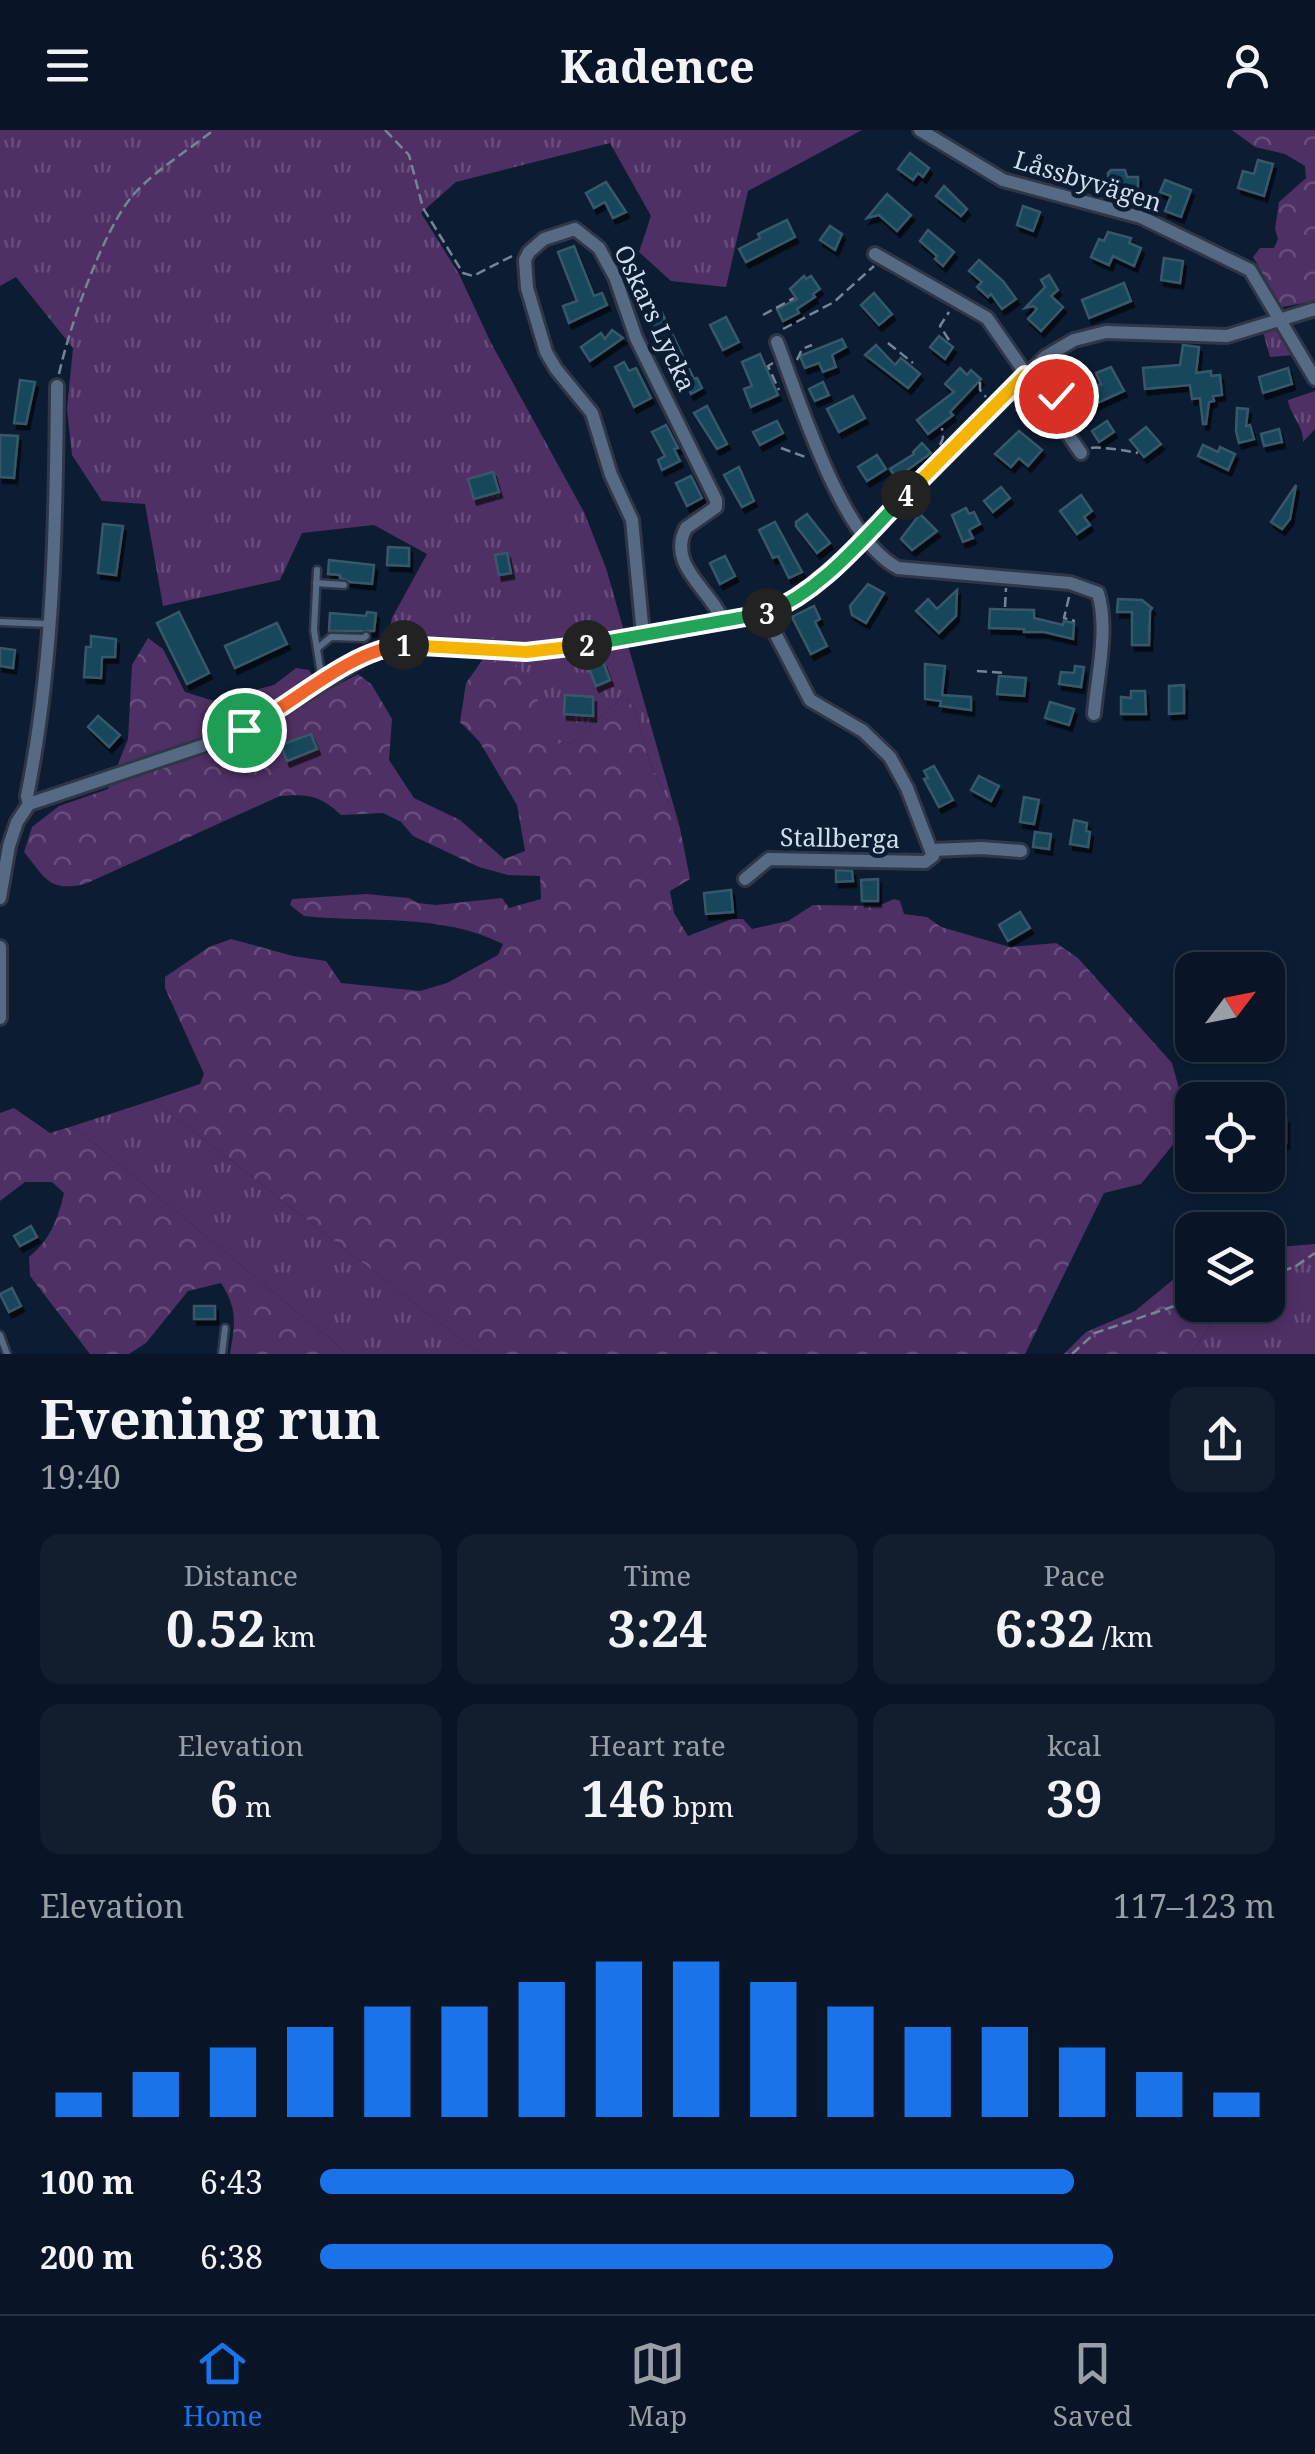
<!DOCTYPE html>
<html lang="en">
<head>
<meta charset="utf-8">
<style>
	:root { --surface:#091526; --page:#121e2e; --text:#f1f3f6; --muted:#999fa7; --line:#293443; --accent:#1a73e8 }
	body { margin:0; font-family:"Noto Serif",serif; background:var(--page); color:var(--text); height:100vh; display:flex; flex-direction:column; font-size:38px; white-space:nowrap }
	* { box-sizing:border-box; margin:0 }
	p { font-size:32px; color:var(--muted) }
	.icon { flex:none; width:55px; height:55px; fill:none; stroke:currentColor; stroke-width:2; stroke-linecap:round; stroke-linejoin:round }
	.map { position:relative; height:1224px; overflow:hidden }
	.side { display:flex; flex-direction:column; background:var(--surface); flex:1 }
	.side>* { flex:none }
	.needle { width:65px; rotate:58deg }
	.buttons { position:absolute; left:1175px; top:822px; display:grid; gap:20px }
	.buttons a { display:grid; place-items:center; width:110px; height:110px; border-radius:20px; background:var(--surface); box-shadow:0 5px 15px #0003,0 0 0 2px var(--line); font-size:50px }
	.pin { position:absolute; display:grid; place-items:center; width:85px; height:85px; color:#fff; margin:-42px; border:5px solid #fff; border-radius:50%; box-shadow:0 2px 10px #0007 }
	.km { position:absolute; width:50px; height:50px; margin:-25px; border-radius:50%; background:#222; color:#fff; font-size:28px; line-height:50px; text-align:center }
	.round { display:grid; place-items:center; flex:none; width:105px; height:105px; border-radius:20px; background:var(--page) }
	.summary { display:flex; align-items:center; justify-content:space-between; height:170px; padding:0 40px }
	h1 { font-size:55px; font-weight:700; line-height:75px }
	.metrics { display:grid; grid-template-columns:repeat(3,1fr); gap:15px; height:170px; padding:10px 40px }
	.metrics div { display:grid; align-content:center; border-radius:20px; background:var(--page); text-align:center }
	.metrics b { font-size:50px; font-weight:700 }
	.metrics small { font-size:28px; font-weight:400 }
	.metrics p { font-size:28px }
	.chart { height:280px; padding:20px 40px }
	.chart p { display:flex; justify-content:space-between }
	.chart svg { width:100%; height:180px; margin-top:10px; stroke:var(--accent); stroke-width:6 }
	ul { padding:0 40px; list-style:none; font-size:32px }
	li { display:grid; grid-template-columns:160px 120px 1fr; align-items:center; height:75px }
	li i { height:25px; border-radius:12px; background:var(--accent) }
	header { display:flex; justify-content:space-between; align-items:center; height:130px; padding:0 40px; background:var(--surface); font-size:45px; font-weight:700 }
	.tab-bar { display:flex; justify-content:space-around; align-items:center; height:140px; border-top:2px solid var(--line); background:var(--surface); font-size:28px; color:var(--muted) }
	.tab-bar a { display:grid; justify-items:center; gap:5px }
	.tab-bar .active { color:var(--accent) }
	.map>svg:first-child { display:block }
	.grass { fill:url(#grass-tufts) }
	.forest { fill:url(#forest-crowns) }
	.building { fill:#14465a; stroke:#375969; stroke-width:2.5; filter:url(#shadow) }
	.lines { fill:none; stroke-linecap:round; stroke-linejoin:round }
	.service-casing { stroke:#2e3648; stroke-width:11 }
	.minor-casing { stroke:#2e3648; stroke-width:18 }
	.path { stroke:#778496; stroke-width:2.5; stroke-dasharray:10 5; stroke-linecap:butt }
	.service { stroke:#566a84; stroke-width:6 }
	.minor { stroke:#566a84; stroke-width:12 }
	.split-1-casing { stroke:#fff; stroke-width:20 }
	.split-2-casing { stroke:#fff; stroke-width:20 }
	.split-3-casing { stroke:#fff; stroke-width:20 }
	.split-4-casing { stroke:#fff; stroke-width:20 }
	.split-5-casing { stroke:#fff; stroke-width:20 }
	.split-1 { stroke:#f0652b; stroke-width:12 }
	.split-2 { stroke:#f5b400; stroke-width:12 }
	.split-3 { stroke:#22a559; stroke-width:12 }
	.split-4 { stroke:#22a559; stroke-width:12 }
	.split-5 { stroke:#f5b400; stroke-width:12 }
	.labels { text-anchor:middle; stroke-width:9; stroke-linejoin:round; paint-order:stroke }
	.street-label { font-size:25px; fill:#d3deed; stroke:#0c1c32 }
</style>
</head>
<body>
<header><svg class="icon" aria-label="menu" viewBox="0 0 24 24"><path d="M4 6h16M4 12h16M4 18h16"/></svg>Kadence<svg class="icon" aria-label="person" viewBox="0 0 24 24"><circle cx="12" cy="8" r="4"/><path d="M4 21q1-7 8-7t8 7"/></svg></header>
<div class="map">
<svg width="1315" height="1224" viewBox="0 0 1315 1224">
	<defs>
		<pattern id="grass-tufts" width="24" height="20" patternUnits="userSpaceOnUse" patternTransform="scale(2.5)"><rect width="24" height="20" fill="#4f3064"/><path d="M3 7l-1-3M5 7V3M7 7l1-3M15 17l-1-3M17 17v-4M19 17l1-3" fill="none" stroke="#674e7a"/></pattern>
		<pattern id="forest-crowns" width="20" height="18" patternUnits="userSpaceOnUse" patternTransform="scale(2.5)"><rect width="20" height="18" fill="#4f3064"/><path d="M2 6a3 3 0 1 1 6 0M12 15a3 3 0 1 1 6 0" fill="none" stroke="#674e7a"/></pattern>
		<filter id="shadow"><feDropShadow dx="3" dy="5.5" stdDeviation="0" flood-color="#0009"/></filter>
	</defs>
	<rect width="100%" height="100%" fill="#0c1c32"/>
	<g class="grass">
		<polygon points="0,0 862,0 748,61 726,157 671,151 639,122 651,86 610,13 456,52 421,83 459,144 491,213 584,382 606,438 680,698 649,630 635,579 624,565 574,612 557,614 547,594 494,530 438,524 384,525 392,488 427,424 374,395 302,403 280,450 163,476 145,374 102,371 72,325 67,279 73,218 16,147 0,156"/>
		<polygon points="1271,199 1279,201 1294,225 1270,227 1263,202"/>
		<path d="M1315,261V299L1303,312C1304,296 1290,285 1288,270Z"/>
		<polygon points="153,970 480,1224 348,1224 73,996"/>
		<polygon points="1315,1114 1315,1224 1191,1224 1224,1175 1268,1175 1268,1118"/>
	</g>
	<g class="forest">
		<polygon points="1232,0 1315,0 1315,171 1282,177 1253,127 1260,118 1274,118 1278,109 1275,99 1279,72 1306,48 1305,36 1285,24 1255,17"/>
		<path d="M148,508L163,519L185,562L214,571L274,555L296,538L309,540L323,563L358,544L372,555L392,589L389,630L414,668L460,690L504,729L525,721L517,675L479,611L460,592L466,553L483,529L512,533L527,546L557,614L574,612L624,565L635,579L649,630L680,698L690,749L670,761L674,783L688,806L732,789H743L752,799L788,791L813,775L878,776L894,769L900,771L904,784L927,787L941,797L1010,817L1056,813L1078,828L1172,933L1189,995L1141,1054L1104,1063L1025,1224H480L153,970L200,954L204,944L165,858V847L209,817L231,809L293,826L326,831L341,853L420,861L447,853L498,825L503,814C442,783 369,793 304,786L290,775L292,769L366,764L409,768L418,773L436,775L502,768L509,778L541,769L540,746L508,745L479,737L413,706L401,692L383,683L341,685C320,665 307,664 280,666L85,754C49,762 46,749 24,722L32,697L59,676L108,659L128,609L132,535Z"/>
		<path d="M14,978L50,1003L73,996L348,1224H230C235,1193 238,1180 221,1153L188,1161L146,1213L129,1224H90L30,1146L29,1127C50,1110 58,1089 64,1063L52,1052H25L0,1071V983Z"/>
		<polygon points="1192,1134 1192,1175 1224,1175 1191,1224 1064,1224 1086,1202 1135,1181"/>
	</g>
	<g class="building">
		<polygon points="910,23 929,38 923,47 918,43 913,50 898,39"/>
		<polygon points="1258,30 1273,34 1264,66 1238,58 1243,41 1254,44"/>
		<polygon points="1111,40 1125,40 1127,47 1138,47 1138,64 1128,64 1128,60 1111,59 1111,55 1108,55 1108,43"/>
		<polygon points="1165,50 1191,60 1181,87 1165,81 1171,66 1160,62"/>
		<polygon points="606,52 626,82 613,88 605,72 594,78 586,63"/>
		<polygon points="944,56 967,79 961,86 936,66"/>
		<polygon points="887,64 911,85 897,101 879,85 867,88"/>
		<polygon points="1023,76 1040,82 1033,101 1017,95"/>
		<polygon points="787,90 795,107 746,132 739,119 760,108 758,104"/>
		<polygon points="830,96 842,104 835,120 820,110"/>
		<polygon points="928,100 954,122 943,136 935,129 937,126 920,111"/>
		<polygon points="1108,102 1131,108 1129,113 1141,118 1134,136 1113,126 1109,135 1091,127 1099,109 1104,111"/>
		<polygon points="574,116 594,166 602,163 607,175 569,193 563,176 577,171 558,122"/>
		<polygon points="1164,128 1183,131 1180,153 1161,150"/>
		<polygon points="979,130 1003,151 1016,169 1002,179 991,164 988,167 977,157 982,152 969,141"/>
		<polygon points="1049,145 1058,160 1051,166 1063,177 1041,201 1028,189 1037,179 1033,176 1025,178 1045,157 1041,150"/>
		<polygon points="804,146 806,149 811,146 820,159 813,164 815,167 797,179 799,183 783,191 777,179 797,169 790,159"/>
		<polygon points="1124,153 1131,171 1089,188 1082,170"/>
		<polygon points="874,163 892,184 879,195 861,175"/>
		<polygon points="662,183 694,249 697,248 702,258 691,264 683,247 678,249 648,190"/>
		<polygon points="726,187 739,212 723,220 710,195"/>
		<polygon points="612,200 623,208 590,231 581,217 601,203 605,209"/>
		<polygon points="939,206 953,217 945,229 930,217"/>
		<polygon points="842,209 846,217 832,225 836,237 823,242 819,233 805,238 800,226"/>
		<polygon points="876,215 895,235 901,228 920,244 908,258 865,225"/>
		<polygon points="1183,215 1199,217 1196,243 1211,241 1211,246 1220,245 1222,265 1213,266 1214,271 1209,272 1206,294 1203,294 1200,268 1192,269 1190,255 1145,259 1143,238 1180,235"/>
		<polygon points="760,224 778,265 751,277 744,259 752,256 742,232"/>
		<polygon points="624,232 629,241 636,238 651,268 634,277 615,237"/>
		<polygon points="1111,237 1124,261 1095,274 1089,259 1101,254 1096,243"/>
		<polygon points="960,238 967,245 971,240 981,249 950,282 953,285 928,304 917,290 954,262 945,254"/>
		<polygon points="1288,238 1292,254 1263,263 1259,247"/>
		<polygon points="20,250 35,252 26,294 14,293"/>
		<polygon points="823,252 829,265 815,271 809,259"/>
		<polygon points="853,266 865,288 839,302 827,279"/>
		<polygon points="1025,268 1040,282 1031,292 1016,280"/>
		<polygon points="707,276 727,314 717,319 694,283"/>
		<polygon points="1237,278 1248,279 1246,296 1250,295 1254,309 1239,313 1236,301"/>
		<polygon points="777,291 783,303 760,315 753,302"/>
		<polygon points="1107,291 1114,302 1099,312 1092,301"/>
		<polygon points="666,295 678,318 674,319 680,331 662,340 658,330 665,326 652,302"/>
		<polygon points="1146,297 1161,314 1144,327 1130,310"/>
		<polygon points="1279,299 1282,312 1264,316 1261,304"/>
		<polygon points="1019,301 1042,320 1028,336 1019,328 1011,337 995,324"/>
		<polygon points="0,305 18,306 14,348 0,347"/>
		<polygon points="922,313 931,323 896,348 890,339 914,324 913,322"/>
		<polygon points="1203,315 1218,322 1220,317 1235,324 1228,340 1198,326"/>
		<polygon points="877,325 886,339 867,351 858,337"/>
		<polygon points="739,337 754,371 742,377 724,345"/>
		<polygon points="493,342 499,362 474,369 468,349"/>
		<polygon points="691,346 702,368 687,376 676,353"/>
		<polygon points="1296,355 1290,389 1282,399 1271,392"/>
		<polygon points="1001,357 1010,368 993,382 984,371"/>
		<polygon points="1081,365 1092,381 1084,387 1090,395 1077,404 1060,381"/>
		<polygon points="966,378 969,384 974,382 980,394 969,400 973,408 963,412 952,385"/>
		<polygon points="807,384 830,413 817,423 796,396 796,392"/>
		<polygon points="920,384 937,401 912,420 901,409"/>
		<polygon points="775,392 802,442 789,448 778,426 773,428 759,400"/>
		<polygon points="103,394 123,396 116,445 98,443"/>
		<polygon points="388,417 409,418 409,436 387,435"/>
		<polygon points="507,423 511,443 499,445 495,425"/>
		<polygon points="725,426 735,446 720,454 710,433"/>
		<polygon points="329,430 374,435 372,454 350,452 340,448 340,445 328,444"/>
		<polygon points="868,454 884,463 866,493 852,485 850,476"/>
		<polygon points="957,460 956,486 939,503 916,481 928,469 937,479"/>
		<polygon points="1118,469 1142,470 1152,478 1150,481 1149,515 1132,515 1132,482 1117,482"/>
		<polygon points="814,476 820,489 815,492 827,516 811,524 792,487"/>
		<polygon points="990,479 1034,480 1034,488 1063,495 1064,491 1074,493 1073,509 1044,502 1024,502 1024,499 989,498"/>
		<polygon points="179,482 209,543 187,554 157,493"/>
		<polygon points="367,482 376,483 374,501 329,501 330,483 366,486"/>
		<polygon points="277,493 287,514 235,538 225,516"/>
		<polygon points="91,506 116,509 115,527 102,527 101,548 84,547 86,517 91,517"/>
		<polygon points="0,518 15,520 13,538 0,536"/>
		<polygon points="603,532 610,550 596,556 589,538"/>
		<polygon points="925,534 945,536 942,565 971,567 971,580 940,576 941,571 925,569"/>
		<polygon points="1075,536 1084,537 1081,557 1059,554 1061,542 1074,543"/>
		<polygon points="999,546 1026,548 1024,566 997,564"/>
		<polygon points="1184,555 1184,583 1169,584 1169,556"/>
		<polygon points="1131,561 1145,561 1146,584 1121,584 1121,567 1131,568"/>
		<polygon points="565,565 593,567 593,586 564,584"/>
		<polygon points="1050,572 1074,579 1069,595 1045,588"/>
		<polygon points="98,586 120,605 109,617 88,597"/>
		<polygon points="311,604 317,619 287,631 281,615"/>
		<polygon points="934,636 953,670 939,677 924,649 928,648 924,641"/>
		<polygon points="979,646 999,656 991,671 971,660"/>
		<polygon points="1024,667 1039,670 1034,694 1020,692"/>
		<polygon points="1074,690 1087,693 1086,701 1090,702 1088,717 1070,714"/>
		<polygon points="1035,702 1051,704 1049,719 1033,717"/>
		<polygon points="836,740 852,741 853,751 836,752"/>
		<polygon points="878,749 878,771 862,771 861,750"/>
		<polygon points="731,760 733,782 706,784 704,763"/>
		<polygon points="1020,782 1030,798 1008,811 999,795"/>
		<polygon points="1268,988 1286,988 1286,1013 1268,1014"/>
		<polygon points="31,1096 37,1107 20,1116 14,1106"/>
		<polygon points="12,1158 21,1176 9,1182 0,1164"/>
		<rect x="194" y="1176" width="21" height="13"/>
	</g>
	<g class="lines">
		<g class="service-casing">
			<g id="service">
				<polyline points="317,440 314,500 322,551"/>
				<polyline points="316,453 344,455"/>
				<polyline points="0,492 48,494"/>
				<polyline points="319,517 331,507 364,508 366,506"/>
				<polyline points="0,1205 7,1224"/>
				<polyline points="222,1224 225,1198"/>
			</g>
		</g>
		<g class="minor-casing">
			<g id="minor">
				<polyline points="920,0 1003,50 1141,87 1250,140 1315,249"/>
				<polyline points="875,124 987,188 1081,323"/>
				<path d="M777,212C800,271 841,409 898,438L1070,453L1098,463C1109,499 1097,547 1094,584"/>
				<path d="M643,505L632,390L611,345L592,283L556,239L546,222L527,158L525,130L529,122L544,109L575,99L599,118L615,147L636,208L716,370V377L686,398C666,436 712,460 723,492"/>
				<path d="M29,674L27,666C54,532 56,392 57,256"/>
				<polyline points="933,720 981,718 1021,721"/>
				<polyline points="745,749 769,729 925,732 933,726 907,658 890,627 863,601 810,570 765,484"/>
				<polyline points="0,768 9,716 17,692 29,674 226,608 287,576 376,520 418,514 540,521 743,489 780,478 804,462 858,415 1045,227 1074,210 1106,202 1227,206 1315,179"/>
				<polyline points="0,817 0,888"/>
			</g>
		</g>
		<g class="path">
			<polyline points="385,0 409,25 423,78 463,143 473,146 514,125"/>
			<polyline points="763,185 794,168"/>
			<polyline points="783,199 834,172 874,136"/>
			<polyline points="949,210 940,196 949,182"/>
			<polyline points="888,213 913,233"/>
			<polyline points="797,230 802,219 812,215"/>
			<polyline points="773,233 768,236 779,260"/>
			<path d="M59,244C69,198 103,99 134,64C157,39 187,21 214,0"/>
			<polyline points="980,252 980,260 986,267"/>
			<polyline points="1058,265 1093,250"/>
			<polyline points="1056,267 1077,267 1083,272 1092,273"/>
			<polyline points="940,315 943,308 942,298"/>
			<polyline points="781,318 808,328"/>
			<path d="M1091,318C1098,316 1128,321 1138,323"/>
			<polyline points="1069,467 1064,488 1075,491"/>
			<polyline points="1005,477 1006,458"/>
			<polyline points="977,541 1006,543"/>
			<polyline points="1268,1147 1296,1136 1315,1123"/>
			<polyline points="1072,1224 1095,1203 1192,1170"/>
		</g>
		<use href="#service" class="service"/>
		<use href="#minor" class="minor"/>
	</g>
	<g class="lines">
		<g class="split-1-casing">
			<path id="split-1" d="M244,600C294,574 349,520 404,515"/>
		</g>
		<g class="split-2-casing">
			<polyline id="split-2" points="404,515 526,522 587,515"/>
		</g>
		<g class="split-3-casing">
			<polyline id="split-3" points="587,515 767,483"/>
		</g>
		<g class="split-4-casing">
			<path id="split-4" d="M767,483C823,460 864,407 906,365"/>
		</g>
		<g class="split-5-casing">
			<polyline id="split-5" points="906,365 1025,245 1045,272 1056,266"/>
		</g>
		<use href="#split-1" class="split-1"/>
		<use href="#split-2" class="split-2"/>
		<use href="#split-3" class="split-3"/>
		<use href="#split-4" class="split-4"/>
		<use href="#split-5" class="split-5"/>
	</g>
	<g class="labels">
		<g class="street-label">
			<text transform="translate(1088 51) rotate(17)" y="9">Låssbyvägen</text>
			<text transform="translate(655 188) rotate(65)" y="9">Oskars Lycka</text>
			<text transform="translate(840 708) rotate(1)" y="9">Stallberga</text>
		</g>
	</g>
</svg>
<div class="buttons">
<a><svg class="needle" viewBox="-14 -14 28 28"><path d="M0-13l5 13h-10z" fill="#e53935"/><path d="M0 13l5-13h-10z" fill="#999fa7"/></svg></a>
<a><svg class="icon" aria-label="locate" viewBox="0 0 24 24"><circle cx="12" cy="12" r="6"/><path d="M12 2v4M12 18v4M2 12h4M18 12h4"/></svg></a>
<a><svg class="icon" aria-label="layers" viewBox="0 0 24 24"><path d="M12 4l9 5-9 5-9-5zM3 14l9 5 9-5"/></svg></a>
</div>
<div class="pin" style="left:244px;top:600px;background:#1e9e55"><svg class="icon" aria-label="arrive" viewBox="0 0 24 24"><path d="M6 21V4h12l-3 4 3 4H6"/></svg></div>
<div class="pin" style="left:1056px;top:266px;background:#d93025"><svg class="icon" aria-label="check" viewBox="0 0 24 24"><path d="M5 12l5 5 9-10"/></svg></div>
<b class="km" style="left:404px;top:515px">1</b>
<b class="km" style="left:587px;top:515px">2</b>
<b class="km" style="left:767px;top:483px">3</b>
<b class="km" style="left:906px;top:365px">4</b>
</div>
<section class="side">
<div class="summary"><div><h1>Evening run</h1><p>19:40</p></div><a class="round"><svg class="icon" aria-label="share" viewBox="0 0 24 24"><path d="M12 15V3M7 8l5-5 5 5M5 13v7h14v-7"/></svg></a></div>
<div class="metrics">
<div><p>Distance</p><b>0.52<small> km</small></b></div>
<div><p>Time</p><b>3:24</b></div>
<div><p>Pace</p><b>6:32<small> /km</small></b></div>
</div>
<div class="metrics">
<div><p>Elevation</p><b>6<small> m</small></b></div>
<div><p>Heart rate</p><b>146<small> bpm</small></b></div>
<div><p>kcal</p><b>39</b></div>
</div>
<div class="chart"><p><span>Elevation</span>117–123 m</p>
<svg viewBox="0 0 160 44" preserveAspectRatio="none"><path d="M5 44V38M15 44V33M25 44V27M35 44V22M45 44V17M55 44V17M65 44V11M75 44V6M85 44V6M95 44V11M105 44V17M115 44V22M125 44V22M135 44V27M145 44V33M155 44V38"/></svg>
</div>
<ul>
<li><b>100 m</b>6:43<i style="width:79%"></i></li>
<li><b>200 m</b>6:38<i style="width:83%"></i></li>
</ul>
</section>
<nav class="tab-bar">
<a class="active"><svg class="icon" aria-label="home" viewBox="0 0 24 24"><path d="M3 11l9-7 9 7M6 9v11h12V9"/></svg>Home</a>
<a><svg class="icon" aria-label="map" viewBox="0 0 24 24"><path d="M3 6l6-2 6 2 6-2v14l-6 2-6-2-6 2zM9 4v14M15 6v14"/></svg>Map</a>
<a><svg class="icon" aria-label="saved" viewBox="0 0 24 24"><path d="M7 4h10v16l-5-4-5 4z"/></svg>Saved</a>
</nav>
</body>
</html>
